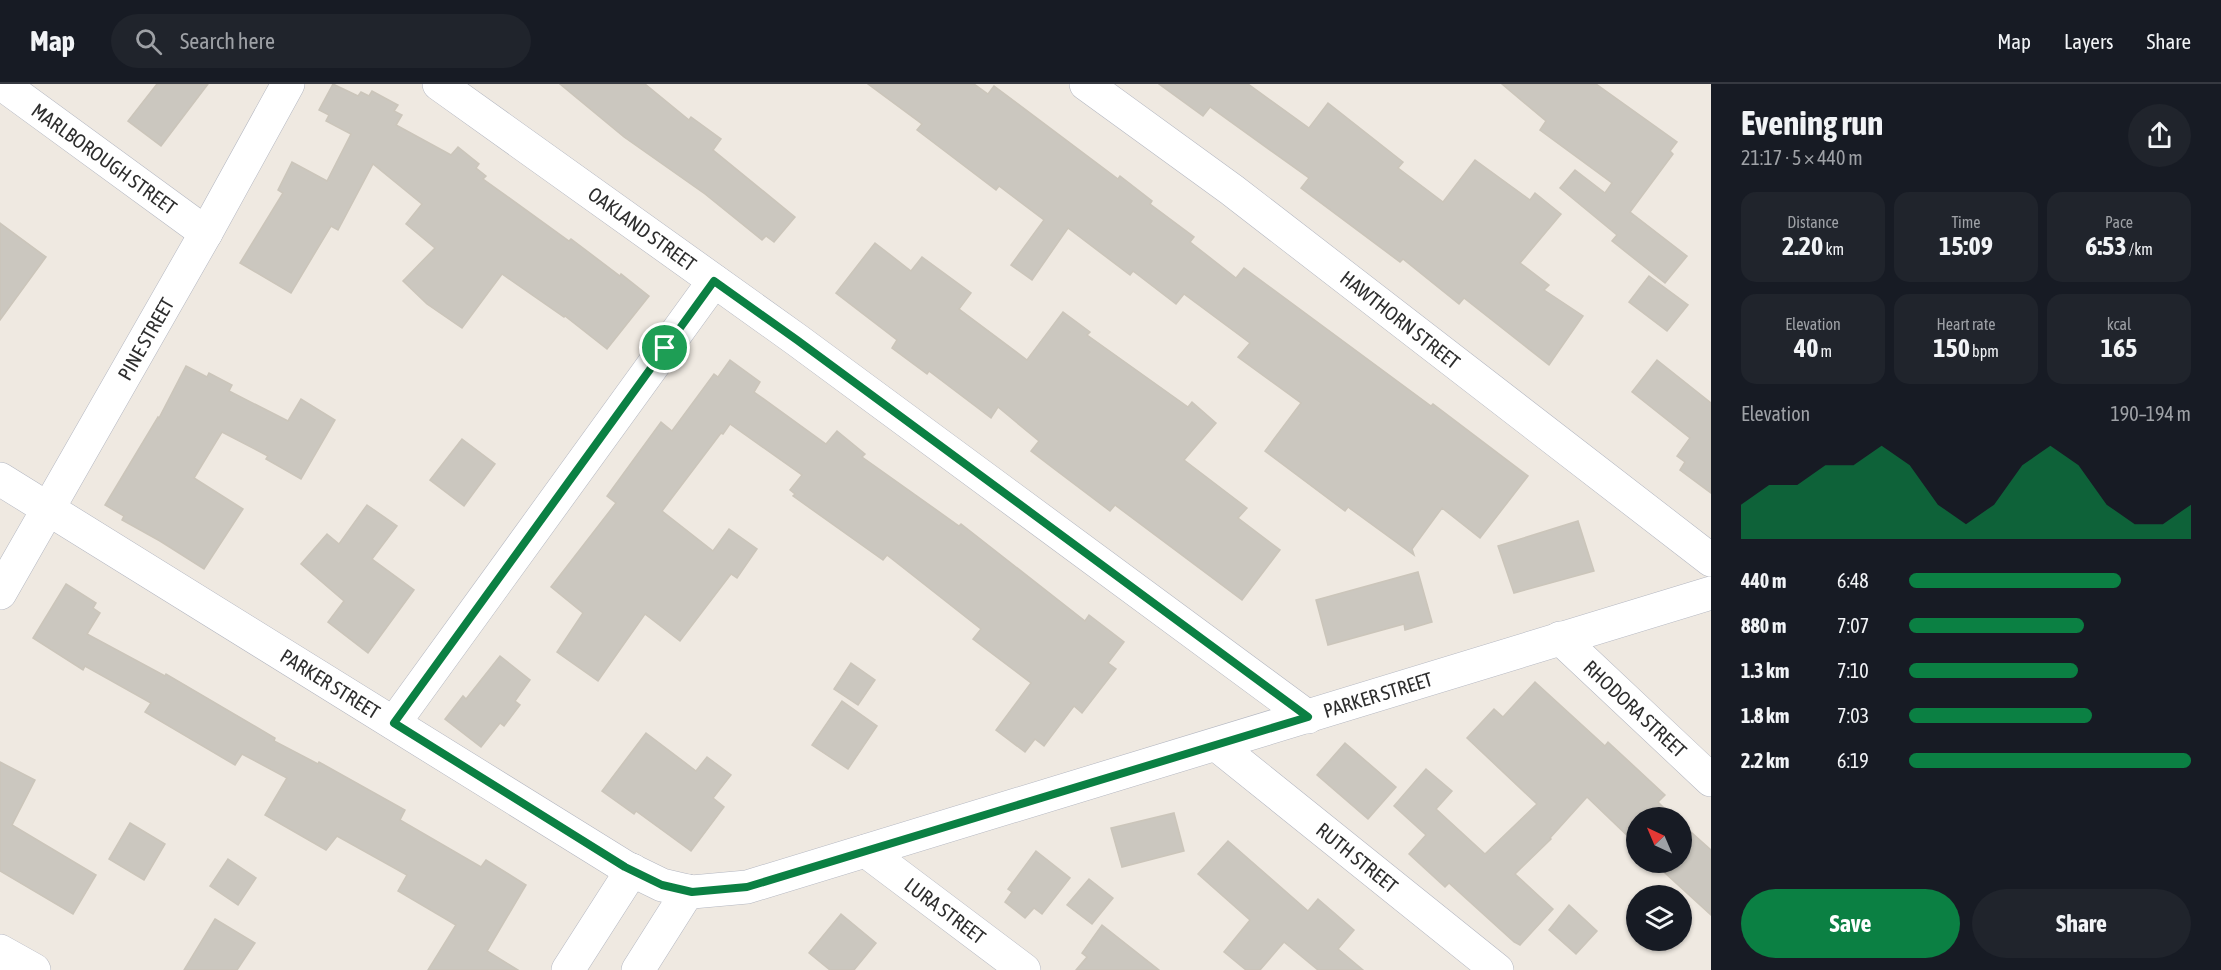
<!DOCTYPE html>
<html lang="en">
<head>
<meta charset="utf-8">
<style>
	:root { --surface:#171b24; --page:#20242c; --text:#f1f3f6; --muted:#9ea1a6; --line:#363941; --accent:#0b8043 }
	body { margin:0; font-family:"Asap Condensed",sans-serif; background:var(--page); color:var(--text); height:100vh; display:flex; flex-direction:column; font-size:22px; white-space:nowrap }
	* { box-sizing:border-box; margin:0 }
	p { font-size:20px; color:var(--muted) }
	.icon { flex:none; width:33px; height:33px; fill:none; stroke:currentColor; stroke-width:2; stroke-linecap:round; stroke-linejoin:round }
	.map { position:relative; flex:1; overflow:hidden }
	.details { display:flex; flex-direction:column; background:var(--surface); width:510px }
	.details>* { flex:none }
	.needle { width:39px; rotate:316deg }
	.tools { position:absolute; left:1626px; top:723px; display:grid; gap:12px }
	.tools a { display:grid; place-items:center; width:66px; height:66px; border-radius:50%; background:var(--surface); box-shadow:0 2px 4px #0004; font-size:30px }
	.pin { position:absolute; display:grid; place-items:center; width:51px; height:51px; color:#fff; margin:-26px; border:3px solid #fff; border-radius:50%; box-shadow:0 2px 6px #0007 }
	.round { display:grid; place-items:center; flex:none; width:63px; height:63px; border-radius:32px; background:var(--page) }
	.summary { display:flex; align-items:center; justify-content:space-between; height:102px; padding:0 30px }
	h1 { font-size:33px; font-weight:700; line-height:45px }
	.metrics { display:grid; grid-template-columns:repeat(3,1fr); gap:9px; height:102px; padding:6px 30px }
	.metrics div { display:grid; align-content:center; border-radius:15px; background:var(--page); text-align:center }
	.metrics b { font-size:26px; font-weight:700 }
	.metrics small { font-size:16px; font-weight:400 }
	.metrics p { font-size:16px }
	.chart { height:168px; padding:12px 30px }
	.chart p { display:flex; justify-content:space-between }
	.chart svg { width:100%; height:108px; margin-top:6px; fill:var(--accent); opacity:.7 }
	.action { display:flex; gap:12px; margin-top:auto; padding:12px 30px }
	.action a { flex:1; height:69px; border-radius:36px; background:var(--accent); color:#fff; font-size:24px; font-weight:700; line-height:69px; text-align:center }
	.action a+a { background:var(--page); color:var(--text) }
	ul { padding:0 30px; list-style:none; font-size:20px }
	li { display:grid; grid-template-columns:96px 72px 1fr; align-items:center; height:45px }
	li i { height:15px; border-radius:8px; background:var(--accent) }
	header { display:flex; align-items:center; gap:36px; box-sizing:border-box; height:84px; padding:0 30px; background:var(--surface); border-bottom:2px solid var(--line) }
	header strong { font-size:28px }
	nav { display:flex; gap:33px; margin-inline-start:auto; font-size:21px }
	.search { width:420px; height:54px; background:var(--page); display:flex; align-items:center; gap:15px; box-sizing:border-box; padding:0 21px; border-radius:33px; color:var(--muted); font-size:22px }
	main { display:flex; flex:1; min-height:0 }
	.map>svg:first-child { display:block }
	.building { fill:#cbc7bf; stroke:#cbc5ba; stroke-width:1.5 }
	.lines { fill:none; stroke-linecap:round; stroke-linejoin:round }
	.minor-casing { stroke:#b4b7c1; stroke-width:34 }
	.minor { stroke:#fff; stroke-width:33 }
	.route-casing { stroke:#fff; stroke-width:12 }
	.route { stroke:#0b8043; stroke-width:8 }
	.labels { text-anchor:middle; stroke-width:6; stroke-linejoin:round; paint-order:stroke }
	.street-label { font-size:20px; fill:#2e2e2e; stroke:#fff }
</style>
</head>
<body>
<header>
<strong>Map</strong>
<div class="search"><svg class="icon" aria-label="search" viewBox="0 0 24 24"><circle cx="10" cy="10" r="6"/><path d="M15 15l6 6"/></svg>Search here</div>
<nav><a>Map</a><a>Layers</a><a>Share</a></nav>
</header>
<main>
<div class="map">
<svg width="1711" height="886" viewBox="0 0 1711 886">
	<rect width="100%" height="100%" fill="#efe9e1"/>
	<g class="building">
		<polygon points="157,0 208,0 161,62 128,37"/>
		<polygon points="333,0 358,12 361,8 369,12 372,7 398,21 394,27 402,31 396,41 451,71 458,63 479,80 476,84 486,92 483,95 569,157 571,155 620,192 621,190 649,212 607,265 565,232 564,233 502,190 462,244 427,220 403,197 435,164 406,140 422,120 373,80 338,146 331,142 291,209 240,179 283,109 278,106 292,78 327,97 351,50 326,37 329,31 319,26"/>
		<polygon points="560,0 645,0 689,36 691,33 721,55 713,66 795,133 774,158 766,152 762,156 705,110 624,53"/>
		<polygon points="868,0 974,0 988,10 994,2 1118,95 1120,92 1152,117 1150,120 1194,153 1190,158 1236,194 1244,184 1431,322 1433,320 1528,392 1480,454 1442,424 1412,465 1414,471 1348,423 1345,427 1265,367 1301,319 1238,273 1250,259 1184,210 1176,220 1133,187 1130,191 1068,144 1032,196 1011,181 1044,136 999,102 996,106 917,46 922,40"/>
		<polygon points="1159,0 1248,0 1309,44 1328,19 1403,78 1398,84 1443,118 1475,76 1530,116 1535,109 1561,130 1520,179 1549,201 1544,206 1583,232 1549,281 1464,214 1459,220 1403,175 1400,178 1301,104 1309,94 1210,23 1203,32"/>
		<polygon points="1502,0 1596,0 1677,58 1670,67 1673,70 1630,128 1687,172 1665,199 1612,157 1617,151 1560,104 1575,86 1605,109 1612,99 1540,46 1546,37"/>
		<polygon points="0,139 46,173 0,236"/>
		<polygon points="875,159 911,187 922,173 971,209 959,225 1027,276 1063,228 1090,248 1087,251 1188,323 1192,318 1216,339 1184,376 1247,424 1238,434 1280,466 1242,516 1115,421 1110,427 1053,384 1031,367 1039,357 998,323 991,334 929,287 927,290 892,264 897,256 836,209"/>
		<polygon points="1649,192 1688,221 1667,247 1629,218"/>
		<polygon points="730,276 760,298 754,308 826,360 837,347 865,370 862,373 959,442 961,440 1085,537 1089,531 1124,558 1108,579 1116,585 1082,629 1074,622 1044,662 1035,655 1025,668 996,646 1031,599 973,555 981,545 887,471 883,476 793,412 795,410 790,406 802,391 730,340 723,350 721,349 662,427 713,467 729,445 757,465 737,494 731,490 680,557 645,530 598,597 557,568 583,529 551,503 616,419 607,412 661,338 672,347 714,290 718,293"/>
		<polygon points="1657,276 1711,319 1711,409 1680,386 1685,378 1677,372 1690,354 1632,308"/>
		<polygon points="186,282 207,293 209,289 232,301 229,307 288,337 301,315 335,336 301,395 266,375 268,372 222,348 194,394 243,425 204,485 160,457 122,436 124,432 105,421 158,333 159,334"/>
		<polygon points="462,355 495,380 464,422 430,396"/>
		<polygon points="367,421 397,442 372,475 414,506 368,569 328,538 344,517 301,480 327,450 339,460"/>
		<polygon points="1578,437 1594,487 1514,509 1498,462"/>
		<polygon points="1418,488 1432,538 1405,546 1404,540 1328,561 1316,516"/>
		<polygon points="66,500 96,519 93,524 100,529 87,550 165,592 166,590 275,654 274,657 318,680 319,678 405,726 400,736 481,783 486,776 526,801 487,867 518,886 428,886 456,841 398,807 407,791 337,752 326,766 265,731 287,694 242,670 235,681 145,628 151,619 85,582 83,586 33,554"/>
		<polygon points="500,572 530,596 515,617 520,621 504,642 500,639 481,663 445,635 463,612 466,615"/>
		<polygon points="851,579 875,596 858,621 834,605"/>
		<polygon points="1535,598 1605,662 1608,658 1665,711 1658,718 1674,734 1636,734 1636,760 1587,713 1550,754 1551,755 1515,790 1553,825 1520,861 1514,858 1449,799 1445,803 1409,770 1426,751 1394,722 1426,685 1452,707 1436,725 1485,770 1537,720 1467,654 1494,625 1503,633"/>
		<polygon points="842,617 877,642 848,685 812,661"/>
		<polygon points="646,649 696,687 707,673 731,691 713,714 724,723 691,767 636,727 634,730 602,707"/>
		<polygon points="1345,659 1396,703 1368,735 1317,691"/>
		<polygon points="0,678 35,696 12,741 96,791 73,830 0,787"/>
		<polygon points="1174,729 1184,767 1122,783 1111,744"/>
		<polygon points="130,739 165,760 144,796 109,775"/>
		<polygon points="1682,740 1711,766 1711,831 1653,778 1682,778"/>
		<polygon points="1228,757 1308,827 1318,815 1354,846 1338,865 1363,886 1318,886 1284,858 1260,886 1246,886 1224,868 1250,836 1198,790"/>
		<polygon points="1036,767 1070,794 1042,830 1034,824 1025,834 1005,818 1012,808 1008,805"/>
		<polygon points="228,775 256,794 238,821 210,802"/>
		<polygon points="1089,795 1113,814 1092,840 1067,821"/>
		<polygon points="1569,821 1597,847 1576,870 1549,846"/>
		<polygon points="841,830 876,859 854,886 830,886 809,869"/>
		<polygon points="215,835 255,859 237,886 184,886"/>
		<polygon points="1102,841 1159,886 1076,886 1087,873 1082,869"/>
	</g>
	<g class="lines">
		<g class="minor-casing">
			<g id="minor">
				<polyline points="2,0 206,149"/>
				<polyline points="439,0 797,256 1308,633"/>
				<polyline points="1086,0 1232,106 1711,476"/>
				<polyline points="0,395 625,783 662,801 692,808 747,803 1711,509"/>
				<polyline points="0,509 207,147 288,0"/>
				<polyline points="1560,554 1711,696"/>
				<polyline points="394,639 714,197"/>
				<polyline points="1217,661 1497,886"/>
				<polyline points="866,767 1024,886"/>
				<polyline points="0,867 34,886"/>
				<polyline points="568,886 632,786"/>
				<polyline points="638,886 688,807"/>
			</g>
		</g>
		<use href="#minor" class="minor"/>
	</g>
	<g class="lines">
		<g class="route-casing">
			<polygon id="route" points="714,197 797,256 1308,633 747,803 692,808 662,801 625,783 394,639"/>
		</g>
		<use href="#route" class="route"/>
	</g>
	<g class="labels">
		<g class="street-label">
			<text transform="translate(104 75) rotate(36)" y="7">MARLBOROUGH STREET</text>
			<text transform="translate(642 145) rotate(36)" y="7">OAKLAND STREET</text>
			<text transform="translate(1400 236) rotate(38)" y="7">HAWTHORN STREET</text>
			<text transform="translate(146 255) rotate(-60)" y="7">PINE STREET</text>
			<text transform="translate(330 600) rotate(32)" y="7">PARKER STREET</text>
			<text transform="translate(1378 611) rotate(-17)" y="7">PARKER STREET</text>
			<text transform="translate(1635 625) rotate(43)" y="7">RHODORA STREET</text>
			<text transform="translate(1357 774) rotate(39)" y="7">RUTH STREET</text>
			<text transform="translate(945 827) rotate(37)" y="7">LURA STREET</text>
		</g>
	</g>
</svg>
<div class="tools">
<a><svg class="needle" viewBox="-14 -14 28 28"><path d="M0-13l5 13h-10z" fill="#e53935"/><path d="M0 13l5-13h-10z" fill="#9ea1a6"/></svg></a>
<a><svg class="icon" aria-label="layers" viewBox="0 0 24 24"><path d="M12 4l9 5-9 5-9-5zM3 14l9 5 9-5"/></svg></a>
</div>
<div class="pin" style="left:665px;top:264px;background:#1e9e55"><svg class="icon" aria-label="arrive" viewBox="0 0 24 24"><path d="M6 21V4h12l-3 4 3 4H6"/></svg></div>
</div>
<section class="details">
<div class="summary"><div><h1>Evening run</h1><p>21:17 · 5 × 440 m</p></div><a class="round"><svg class="icon" aria-label="share" viewBox="0 0 24 24"><path d="M12 15V3M7 8l5-5 5 5M5 13v7h14v-7"/></svg></a></div>
<div class="metrics">
<div><p>Distance</p><b>2.20<small> km</small></b></div>
<div><p>Time</p><b>15:09</b></div>
<div><p>Pace</p><b>6:53<small> /km</small></b></div>
</div>
<div class="metrics">
<div><p>Elevation</p><b>40<small> m</small></b></div>
<div><p>Heart rate</p><b>150<small> bpm</small></b></div>
<div><p>kcal</p><b>165</b></div>
</div>
<div class="chart"><p><span>Elevation</span>190–194 m</p>
<svg viewBox="0 0 160 44" preserveAspectRatio="none"><path d="M0 44V30L10 22L20 22L30 14L40 14L50 6L60 14L70 30L80 38L90 30L100 14L110 6L120 14L130 30L140 38L150 38L160 30V44z"/></svg>
</div>
<ul>
<li><b>440 m</b>6:48<i style="width:75%"></i></li>
<li><b>880 m</b>7:07<i style="width:62%"></i></li>
<li><b>1.3 km</b>7:10<i style="width:60%"></i></li>
<li><b>1.8 km</b>7:03<i style="width:65%"></i></li>
<li><b>2.2 km</b>6:19<i style="width:100%"></i></li>
</ul>
<div class="action"><a>Save</a><a>Share</a></div>
</section>
</main>
</body>
</html>
